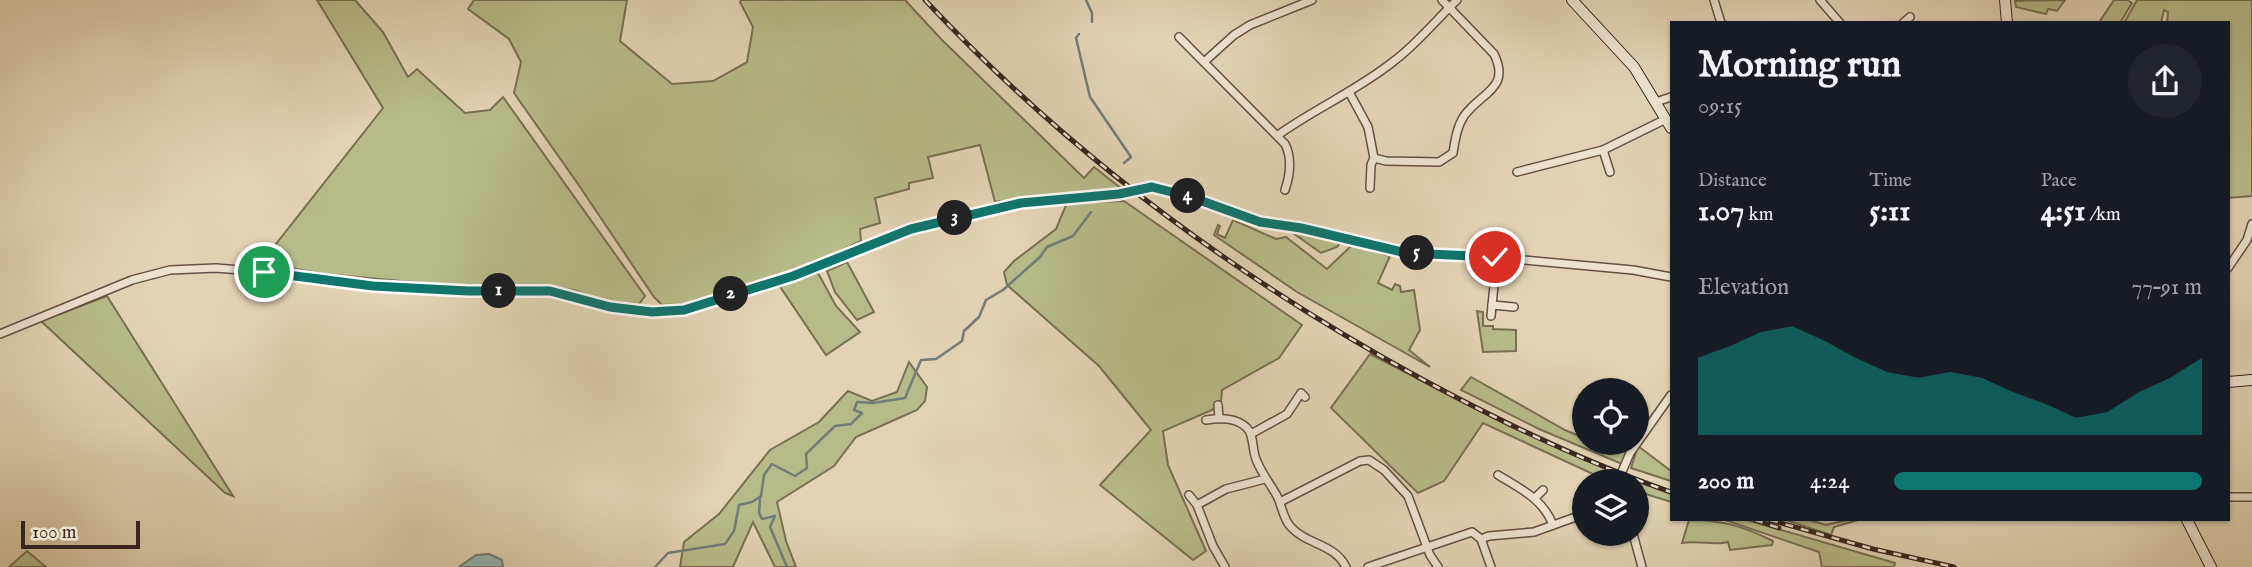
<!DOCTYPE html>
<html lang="en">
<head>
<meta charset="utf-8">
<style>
	:root { --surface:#171b24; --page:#20242c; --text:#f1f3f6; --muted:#9ea1a6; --accent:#0f766e }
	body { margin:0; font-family:"IM FELL English",serif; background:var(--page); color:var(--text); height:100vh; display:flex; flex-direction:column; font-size:26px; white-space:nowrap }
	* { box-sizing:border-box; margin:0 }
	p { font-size:23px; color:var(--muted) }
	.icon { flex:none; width:38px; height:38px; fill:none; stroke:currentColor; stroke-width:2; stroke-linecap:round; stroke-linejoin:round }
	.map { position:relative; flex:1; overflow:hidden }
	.side { position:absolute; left:1670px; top:21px; width:560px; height:500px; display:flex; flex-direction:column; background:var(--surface); border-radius:0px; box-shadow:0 2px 5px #0004 }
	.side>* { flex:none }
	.controls { position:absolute; left:1572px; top:378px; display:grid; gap:14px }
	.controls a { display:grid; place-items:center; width:77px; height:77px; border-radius:50%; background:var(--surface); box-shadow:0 2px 5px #0004; font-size:35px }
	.scale { position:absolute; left:21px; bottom:18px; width:119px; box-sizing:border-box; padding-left:7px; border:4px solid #3a261d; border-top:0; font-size:19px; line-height:24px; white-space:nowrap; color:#3a261d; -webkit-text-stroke:5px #ece2ce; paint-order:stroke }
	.pin { position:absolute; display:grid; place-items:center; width:60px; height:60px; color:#fff; margin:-30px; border:4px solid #fff; border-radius:50%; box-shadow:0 2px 7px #0007 }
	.km { position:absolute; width:35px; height:35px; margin:-18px; border-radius:50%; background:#222; color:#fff; font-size:19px; line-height:35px; text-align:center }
	.round { display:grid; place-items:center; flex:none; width:74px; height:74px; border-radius:37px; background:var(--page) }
	.summary { display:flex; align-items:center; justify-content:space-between; height:119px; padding:0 28px }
	h1 { font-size:38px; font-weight:700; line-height:52px }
	.metrics { display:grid; grid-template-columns:repeat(3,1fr); gap:10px; height:119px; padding:7px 28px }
	.metrics div { display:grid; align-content:center }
	.metrics b { font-size:30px; font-weight:700 }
	.metrics small { font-size:19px; font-weight:400 }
	.metrics p { font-size:19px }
	.chart { height:196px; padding:14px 28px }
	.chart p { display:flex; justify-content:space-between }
	.chart svg { width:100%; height:126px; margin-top:7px; fill:var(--accent); opacity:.7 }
	ul { padding:0 28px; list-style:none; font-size:23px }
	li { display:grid; grid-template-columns:112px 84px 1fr; align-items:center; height:52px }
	li i { height:18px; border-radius:9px; background:var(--accent) }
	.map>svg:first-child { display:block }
	.green { fill:#b7bb8a; stroke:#787054; stroke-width:2 }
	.water { fill:#95b7b3; stroke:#717d77; stroke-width:2 }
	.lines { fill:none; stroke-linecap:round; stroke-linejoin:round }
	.stream { stroke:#717d77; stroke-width:2.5 }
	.street-casing { stroke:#645143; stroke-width:10 }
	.secondary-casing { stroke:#3a261d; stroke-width:12 }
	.street { stroke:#ece2ce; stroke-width:7 }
	.secondary { stroke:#ece2ce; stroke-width:10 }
	.rail-casing { stroke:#3a261d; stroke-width:5 }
	.rail { stroke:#ece2ce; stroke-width:2.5; stroke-dasharray:8; stroke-linecap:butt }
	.street-bridge-casing { stroke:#645143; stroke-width:10; stroke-linecap:butt }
	.street-bridge { stroke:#ece2ce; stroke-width:7 }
	.route-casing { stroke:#fff; stroke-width:14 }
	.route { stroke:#0f766e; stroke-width:9 }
</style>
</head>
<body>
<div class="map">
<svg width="2252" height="567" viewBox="0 0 2252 567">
	<rect width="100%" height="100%" fill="#e2d3b4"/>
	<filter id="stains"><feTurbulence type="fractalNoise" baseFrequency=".00286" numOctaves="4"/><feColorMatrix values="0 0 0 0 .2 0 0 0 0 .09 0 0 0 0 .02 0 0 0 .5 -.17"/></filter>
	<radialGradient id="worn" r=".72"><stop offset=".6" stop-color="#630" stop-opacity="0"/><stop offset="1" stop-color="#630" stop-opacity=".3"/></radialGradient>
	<g class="green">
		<polygon points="317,0 355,0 383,32 408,77 417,69 465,113 490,110 503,97 645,296 639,304 604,301 574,290 550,287 467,287 325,274 261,263 383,108"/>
		<polygon points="474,0 627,0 620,41 672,84 713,81 747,62 753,27 740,2 741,0 905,0 942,40 1084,178 1094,167 1122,189 995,202 980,145 928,157 933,178 909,183 909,189 875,198 880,223 860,229 861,241 815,263 752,285 725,291 688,304 662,305 654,297 578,184 514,93 521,62 509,39 468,9"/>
		<polygon points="2065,0 2057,11 2048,9 2046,14 2016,7 2015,1"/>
		<polygon points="2114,0 2127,0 2132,3 2120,23 2103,23 2100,21"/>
		<polygon points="2137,0 2252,0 2252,196 2228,198 2228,23 2167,23 2168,12 2164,10 2161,23 2124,23"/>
		<polygon points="1124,201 1302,325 1279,358 1222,390 1221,401 1212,410 1163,431 1168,465 1206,551 1193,560 1100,485 1151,430 1099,366 1007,285 1004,272 1014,261 1056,229 1067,203"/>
		<polygon points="1233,220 1276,239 1286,237 1327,269 1352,245 1390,256 1378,283 1392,290 1395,284 1400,286 1401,292 1414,290 1420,330 1409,350 1430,367 1297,292 1214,235 1218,225 1220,226 1217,234 1225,238"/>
		<polygon points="1296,230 1341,242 1337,247 1321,253 1293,233"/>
		<polygon points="847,262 874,312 857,320 835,292 827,271"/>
		<polygon points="818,273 836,306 860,332 826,355 779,285"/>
		<polygon points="107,296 233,496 225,493 41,321"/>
		<polygon points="1477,311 1483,312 1483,326 1493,326 1493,329 1516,330 1516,351 1483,352"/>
		<polygon points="1370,354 1511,427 1619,474 1617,481 1608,481 1483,423 1444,481 1418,493 1331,408"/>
		<polygon points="909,362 927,387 925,401 917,410 856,437 834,466 777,502 786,541 796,567 775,567 753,522 733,567 680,567 684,542 719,514 770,450 819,422 848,391 872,401 897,392"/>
		<polygon points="1471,377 1565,430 1584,438 1584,443 1596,443 1610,448 1633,443 1622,464 1539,429 1461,390"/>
		<polygon points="1638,446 1671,471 1671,481 1631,468"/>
		<polygon points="1636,481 1671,494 1671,502 1636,491"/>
		<path d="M1689,520C1722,520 1743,526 1773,541L1772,545L1730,550L1728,542C1715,546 1698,540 1682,543Z"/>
		<polygon points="1725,520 1747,520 1895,563 1894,567 1822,567 1819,552"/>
		<polygon points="1786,520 1809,520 1826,525 1847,520 1858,520 1834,527 1831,535"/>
		<polygon points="27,551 46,567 9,567"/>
	</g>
	<polygon class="water" points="489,554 502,560 503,567 459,567 476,555"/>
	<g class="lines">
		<g class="stream">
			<polyline points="1086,0 1092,13 1092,22"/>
			<polyline points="1079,34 1076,38 1090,97 1131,157 1124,163"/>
			<polyline points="760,498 759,513 762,519 775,516 770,527 787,567"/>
			<polyline points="655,567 668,553 725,544 734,531 739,505 752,502 761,496 764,475 772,464 795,476 807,468 806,454 835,426 851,424 862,413 854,410 857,402 873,403 905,398 921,360 936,359 962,341 964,331 979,317 986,300 1003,290 1040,257 1047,247 1073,236 1091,212"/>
		</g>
		<g class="street-casing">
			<g id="street">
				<polyline points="1714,0 1721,23"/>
				<polyline points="1820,0 1840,23"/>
				<polyline points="1903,23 1910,17"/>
				<path d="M1179,37L1285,144C1292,158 1290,175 1285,190"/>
				<polyline points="1204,62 1234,35 1250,25 1312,0"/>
				<path d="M1349,92L1368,127L1374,158L1386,161L1439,162L1453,153C1455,140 1457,127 1464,116C1481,92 1511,89 1494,54L1442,0"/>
				<polyline points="1656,102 1671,97"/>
				<path d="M1278,135C1316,108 1358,90 1394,61C1417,44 1436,20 1457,0"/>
				<polyline points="1603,150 1610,172"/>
				<polyline points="1517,172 1603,150 1666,119"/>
				<polyline points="1370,188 1371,165 1374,158"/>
				<polyline points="2228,268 2247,240 2252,224"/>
				<polyline points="1494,274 1495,257"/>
				<polyline points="1492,305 1514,307"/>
				<polyline points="1491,316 1494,285"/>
				<polyline points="0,334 132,280 170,270 216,268 288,274 373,286 468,291 550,291 610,307 652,312 684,310 793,276 911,229 1021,203 1119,194 1152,187 1191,197 1260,222 1301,227 1406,253 1501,258 1633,270 1671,277"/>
				<polyline points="1218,405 1219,418"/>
				<path d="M1206,420C1220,418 1236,417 1247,428C1254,435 1252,449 1256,459C1261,473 1270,483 1277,496C1282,506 1283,518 1290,526C1306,545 1334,543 1346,567"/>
				<polyline points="1251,434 1287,414 1301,393 1305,397"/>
				<polyline points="1630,453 1671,395"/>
				<path d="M1498,475C1521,489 1543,499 1553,525"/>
				<polyline points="1189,495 1197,505 1213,546 1225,567"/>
				<polyline points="2228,497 2252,497"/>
				<polyline points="1535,498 1543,490"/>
				<polyline points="1280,502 1360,461 1369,460 1384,470 1408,496 1430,555 1438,567"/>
				<polyline points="1197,505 1226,489 1265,479"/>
				<polyline points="1633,534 1642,567"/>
				<polyline points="1481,539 1489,536 1534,532 1584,514"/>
				<polyline points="1368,567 1472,532 1481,539 1491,567"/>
			</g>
		</g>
		<g class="secondary-casing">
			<g id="secondary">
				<polyline points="1572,0 1634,67 1671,128"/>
				<polyline points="2005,0 2007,23"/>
				<polyline points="2228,382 2252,380"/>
				<polyline points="2187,520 2211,567"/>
			</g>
		</g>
		<use href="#street" class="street"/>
		<use href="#secondary" class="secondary"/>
		<g class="rail-casing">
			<g id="rail">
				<path d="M925,0C1068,153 1237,278 1420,378C1501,422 1584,462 1671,492"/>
				<polyline points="1755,520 1779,528"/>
				<polyline points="1770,520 1873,549 1954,567"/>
			</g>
		</g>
		<use href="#rail" class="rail"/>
		<g class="street-bridge-casing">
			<polyline id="street-bridge" points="1618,481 1630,453"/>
		</g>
		<use href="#street-bridge" class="street-bridge"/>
	</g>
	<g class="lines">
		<g class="route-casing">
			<polyline id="route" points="264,272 373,286 468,291 550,291 610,307 652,312 684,310 793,276 911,229 1021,203 1119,194 1152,187 1191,197 1260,222 1301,228 1406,253 1495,257"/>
		</g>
		<use href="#route" class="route"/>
	</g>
	<rect width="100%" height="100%" filter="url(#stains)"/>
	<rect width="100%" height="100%" fill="url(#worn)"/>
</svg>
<div class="controls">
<a><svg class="icon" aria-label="locate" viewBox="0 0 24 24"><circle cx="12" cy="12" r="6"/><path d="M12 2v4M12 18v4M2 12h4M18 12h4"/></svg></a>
<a><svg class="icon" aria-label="layers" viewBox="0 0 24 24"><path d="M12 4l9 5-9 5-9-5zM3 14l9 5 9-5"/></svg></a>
</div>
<div class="scale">100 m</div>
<div class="pin" style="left:264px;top:272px;background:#1e9e55"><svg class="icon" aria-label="arrive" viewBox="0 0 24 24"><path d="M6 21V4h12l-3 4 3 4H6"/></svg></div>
<div class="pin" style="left:1495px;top:257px;background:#d93025"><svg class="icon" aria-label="check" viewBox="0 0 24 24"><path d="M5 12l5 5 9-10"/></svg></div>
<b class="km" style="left:499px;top:291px">1</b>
<b class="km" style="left:731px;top:294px">2</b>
<b class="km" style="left:955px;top:218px">3</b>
<b class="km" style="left:1188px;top:196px">4</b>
<b class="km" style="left:1417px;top:253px">5</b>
<section class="side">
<div class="summary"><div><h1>Morning run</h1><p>09:15</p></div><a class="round"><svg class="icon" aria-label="share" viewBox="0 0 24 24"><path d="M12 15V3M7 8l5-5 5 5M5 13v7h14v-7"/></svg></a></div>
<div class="metrics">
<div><p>Distance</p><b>1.07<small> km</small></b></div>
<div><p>Time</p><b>5:11</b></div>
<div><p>Pace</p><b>4:51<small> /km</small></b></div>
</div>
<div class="chart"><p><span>Elevation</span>77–91 m</p>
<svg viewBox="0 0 160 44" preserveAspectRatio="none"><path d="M0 44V17L10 13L20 8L30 6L40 11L50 17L60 22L70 24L80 22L90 24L100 29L110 33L120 38L130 36L140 29L150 24L160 17V44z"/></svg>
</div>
<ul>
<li><b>200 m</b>4:24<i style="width:100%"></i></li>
</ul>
</section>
</div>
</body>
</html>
